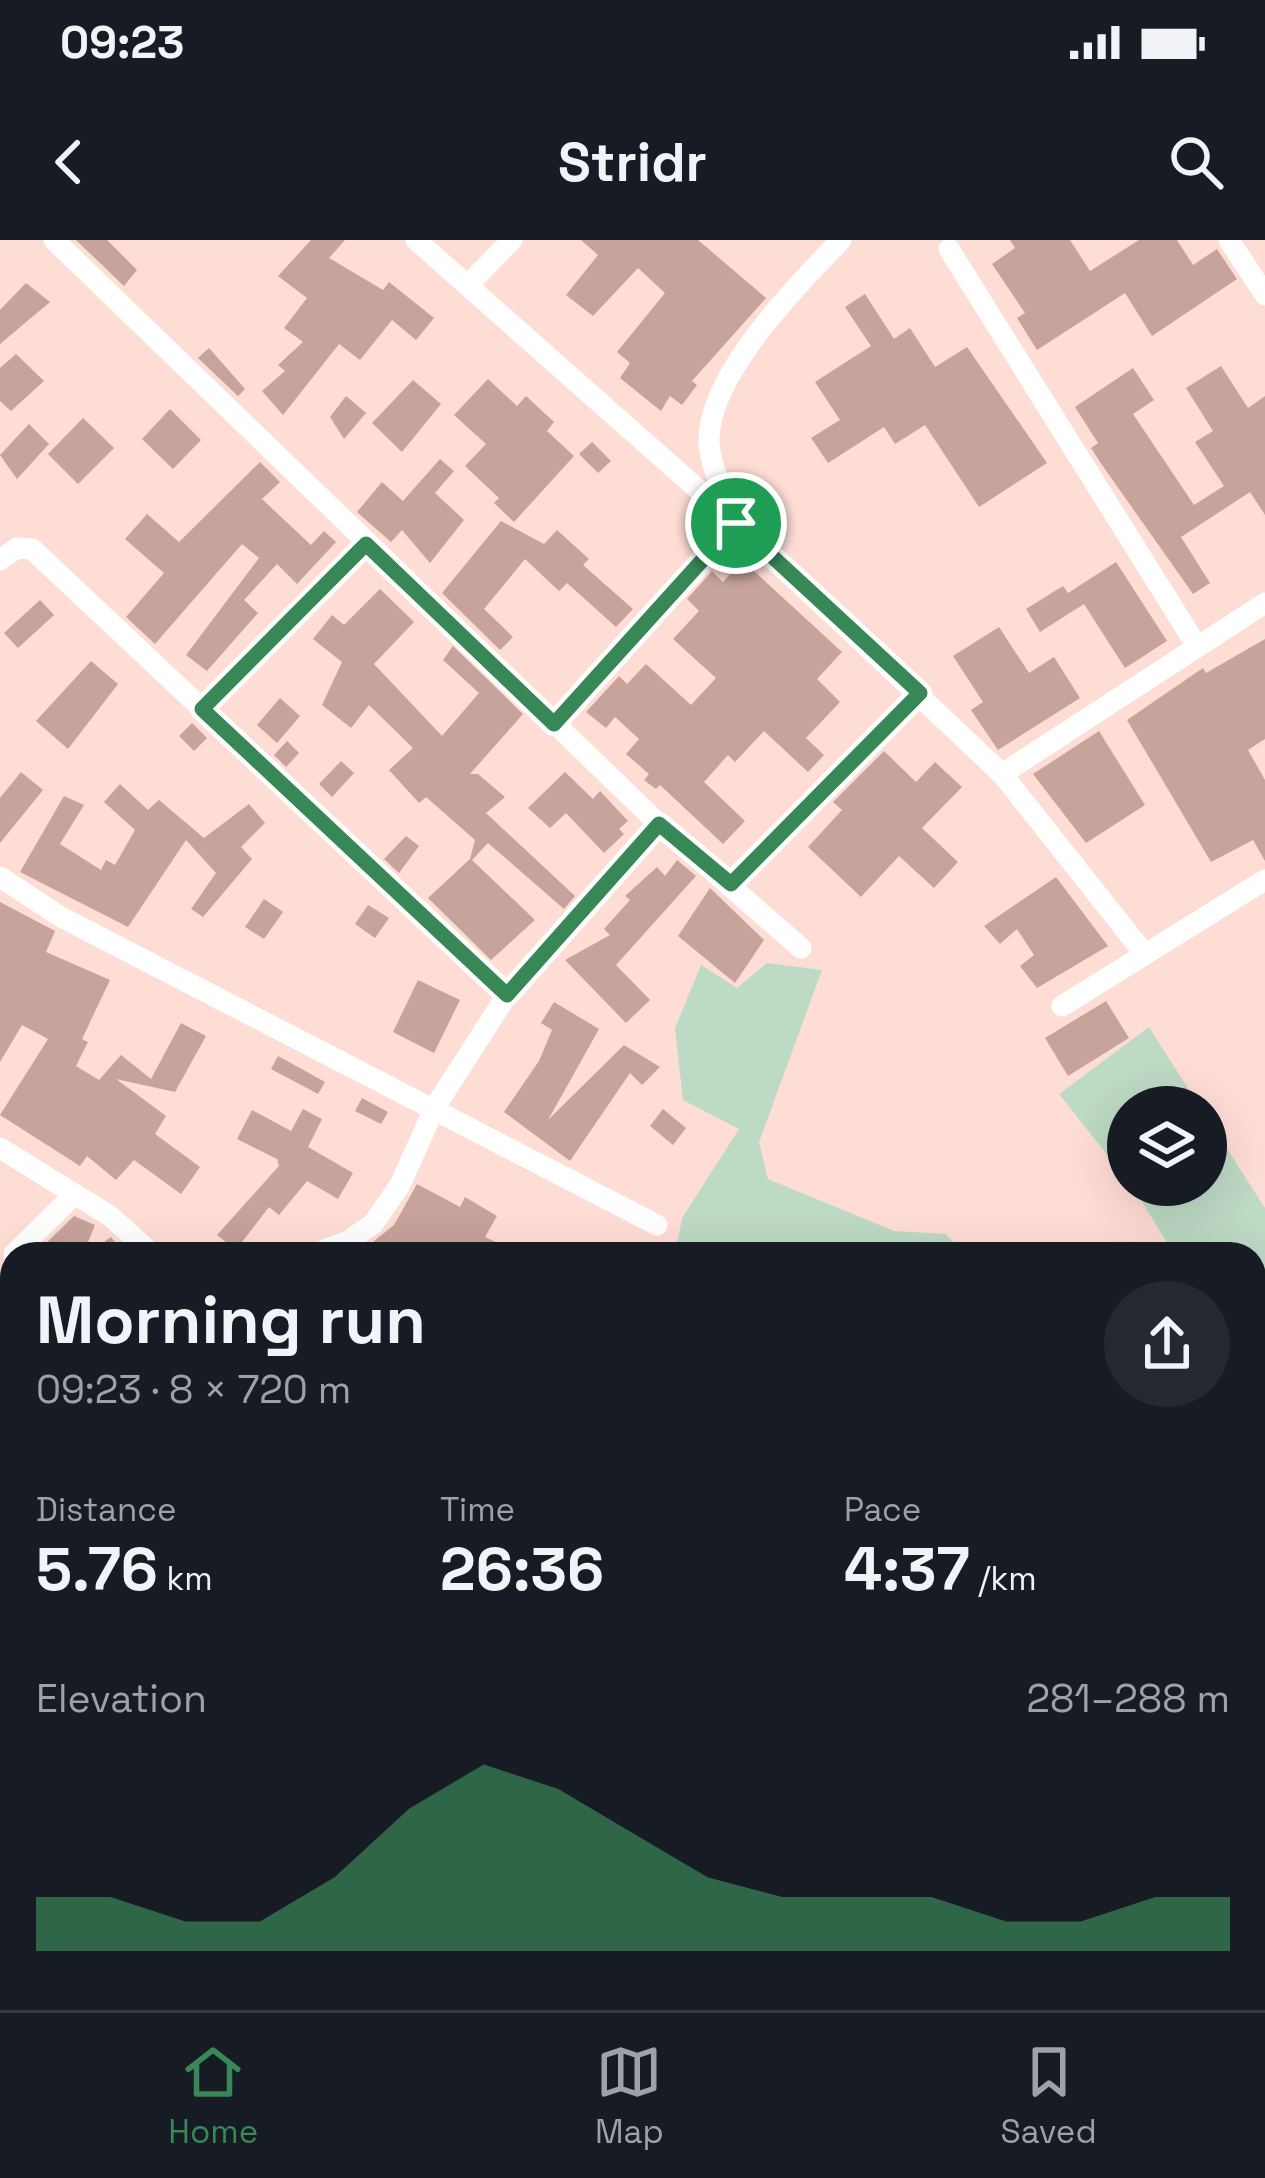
<!DOCTYPE html>
<html lang="en">
<head>
<meta charset="utf-8">
<style>
	:root { --surface:#171b24; --page:#242831; --text:#f1f3f6; --muted:#9ea1a6; --line:#363941; --accent:#388757 }
	body { margin:0; font-family:"Space Grotesk",sans-serif; background:var(--page); color:var(--text); height:100vh; display:flex; flex-direction:column; font-size:45px; white-space:nowrap }
	* { box-sizing:border-box; margin:0 }
	p { font-size:39px; color:var(--muted) }
	.icon { flex:none; width:66px; height:66px; fill:none; stroke:currentColor; stroke-width:2; stroke-linecap:round; stroke-linejoin:round }
	.map { position:relative; flex:1; overflow:hidden }
	.drawer { position:absolute; left:0px; top:1002px; width:1266px; height:768px; display:flex; flex-direction:column; background:var(--surface); border-radius:36px 36px 0 0; box-shadow:0 12px 48px #0002 }
	.drawer>* { flex:none }
	.buttons { position:absolute; left:1107px; top:846px; display:grid; gap:24px }
	.buttons a { display:grid; place-items:center; width:120px; height:120px; border-radius:50%; background:var(--surface); box-shadow:0 12px 48px #0002; font-size:60px }
	.pin { position:absolute; display:grid; place-items:center; width:102px; height:102px; color:#fff; margin:-51px; border:6px solid #fff; border-radius:50%; box-shadow:0 3px 12px #0007 }
	.round { display:grid; place-items:center; flex:none; width:126px; height:126px; border-radius:63px; background:var(--page) }
	.summary { display:flex; align-items:center; justify-content:space-between; height:204px; padding:0 36px }
	h1 { font-size:66px; font-weight:700; line-height:90px }
	.stats { display:grid; grid-template-columns:repeat(3,1fr); gap:18px; height:204px; padding:12px 36px }
	.stats div { display:grid; align-content:center }
	.stats b { font-size:60px; font-weight:700 }
	.stats small { font-size:33px; font-weight:400 }
	.stats p { font-size:33px }
	.chart { height:336px; padding:24px 36px }
	.chart p { display:flex; justify-content:space-between }
	.chart svg { width:100%; height:216px; margin-top:12px; fill:var(--accent); opacity:.7 }
	.status { display:flex; justify-content:space-between; align-items:center; height:84px; padding:0 60px; background:var(--surface); direction:ltr }
	.status svg { height:33px; fill:currentColor }
	header { display:flex; justify-content:space-between; align-items:center; height:156px; padding:0 36px; background:var(--surface); font-size:54px; font-weight:700 }
	.menu { display:flex; justify-content:space-around; align-items:center; height:168px; border-top:3px solid var(--line); background:var(--surface); font-size:33px; color:var(--muted) }
	.menu a { display:grid; justify-items:center; gap:6px }
	.menu .active { color:var(--accent) }
	.map>svg:first-child { display:block }
	.green { fill:#bddac5 }
	.building { fill:#c6a39b }
	.lines { fill:none; stroke-linecap:round; stroke-linejoin:round }
	.minor { stroke:#fff; stroke-width:21 }
	.route-casing { stroke:#fff; stroke-width:24 }
	.route { stroke:#388757; stroke-width:15 }
</style>
</head>
<body>
<div class="status"><b>09:23</b><svg viewBox="0 0 49 12"><path d="M0 12V9h3v3zM5 12V6h3v6zM10 12V3h3v9zM15 12V0h3v12zM26 1h20v11H26zM47 4h2v5h-2z"/></svg></div>
<header><svg class="icon" aria-label="back" viewBox="0 0 24 24"><path d="M15 5l-7 7 7 7"/></svg>Stridr<svg class="icon" aria-label="search" viewBox="0 0 24 24"><circle cx="10" cy="10" r="6"/><path d="M15 15l6 6"/></svg></header>
<div class="map">
<svg width="1265" height="1770" viewBox="0 0 1265 1770">
	<rect width="100%" height="100%" fill="#feddd5"/>
	<g class="green">
		<polygon points="767,723 822,730 759,902 768,939 894,991 946,994 963,1014 664,1014 678,1000 682,978 739,889 683,860 675,788 701,725 737,748"/>
		<polygon points="1149,787 1200,867 1128,867 1128,941 1059,854"/>
		<polygon points="1206,876 1265,968 1265,1247 1254,1250 1254,1014 1174,1014 1132,945 1206,945"/>
		<polygon points="634,1758 750,1758 757,1770 643,1770"/>
	</g>
	<g class="building">
		<polygon points="76,0 107,0 137,30 124,46"/>
		<polygon points="311,0 345,0 329,18 383,50 389,42 434,78 416,100 392,80 360,120 339,104 283,175 262,151 285,131 278,125 303,102 284,88 307,58 278,36"/>
		<polygon points="581,0 698,0 766,58 692,141 697,145 682,165 670,156 661,171 620,138 630,123 617,112 665,53 638,28 593,76 566,55 598,15"/>
		<polygon points="1010,0 1070,0 1090,31 1139,0 1177,0 1193,25 1217,9 1237,39 1152,96 1125,53 1037,110 1017,78 1025,73 992,24 1015,8"/>
		<polygon points="26,43 50,62 0,104 0,70"/>
		<polygon points="865,54 894,99 910,88 935,127 967,107 1047,223 979,267 925,185 895,204 884,187 828,223 811,198 840,180 815,142 871,106 845,67"/>
		<polygon points="209,108 245,149 238,156 198,118"/>
		<polygon points="16,114 44,141 11,171 0,161 0,128"/>
		<polygon points="1221,126 1248,168 1265,156 1265,275 1250,252 1181,297 1210,343 1193,354 1100,222 1091,208 1098,203 1075,167 1133,128 1154,160 1133,174 1194,265 1224,246 1195,202 1213,191 1186,148"/>
		<polygon points="488,139 517,166 526,156 554,182 547,191 574,216 514,282 494,263 499,258 465,226 486,204 454,175"/>
		<polygon points="413,140 441,164 402,212 372,183"/>
		<polygon points="346,156 366,173 344,199 330,177"/>
		<polygon points="170,169 201,200 173,229 142,199"/>
		<polygon points="83,178 114,208 78,244 48,214"/>
		<polygon points="29,184 49,204 17,239 0,215"/>
		<polygon points="592,202 611,221 598,233 579,214"/>
		<polygon points="440,219 454,231 435,253 464,280 430,323 402,290 391,302 357,272 382,242 403,261"/>
		<polygon points="260,222 280,242 262,259 311,305 324,291 336,302 297,344 277,324 244,360 258,373 207,431 186,415 259,318 242,304 155,404 126,377 164,333 125,299 147,274 179,302"/>
		<polygon points="501,281 544,304 557,290 589,319 583,325 633,369 616,387 567,343 559,351 525,319 484,369 513,397 500,410 442,353"/>
		<polygon points="742,320 842,412 817,439 840,462 806,498 824,515 808,532 764,491 735,522 728,515 704,542 745,581 723,604 660,545 656,549 644,540 649,534 626,514 639,499 615,477 606,488 586,472 619,436 627,444 646,424 691,465 716,438 673,399 699,371 687,359 712,331 723,342"/>
		<polygon points="1116,322 1167,401 1125,428 1084,364 1040,392 1026,369 1063,346 1068,353"/>
		<polygon points="380,349 414,382 374,424 442,496 479,453 443,420 453,406 523,474 470,534 478,534 505,557 486,573 575,656 564,669 488,603 472,620 535,680 491,720 428,658 470,619 475,600 426,557 419,563 389,530 413,508 369,465 351,488 322,465 342,422 313,399 332,375 344,385"/>
		<polygon points="40,360 54,375 18,408 4,393"/>
		<polygon points="999,387 1029,433 1054,417 1080,458 998,510 971,470 983,462 953,416"/>
		<polygon points="1265,399 1265,499 1248,510 1265,540 1265,621 1253,600 1211,622 1127,480 1203,428 1206,433"/>
		<polygon points="91,421 118,444 68,509 36,481"/>
		<polygon points="280,458 300,476 277,503 257,485"/>
		<polygon points="192,483 207,498 194,511 179,496"/>
		<polygon points="1099,491 1145,565 1086,603 1033,534"/>
		<polygon points="287,501 299,513 286,527 274,515"/>
		<polygon points="884,511 916,542 935,522 962,547 922,588 958,622 934,648 899,616 861,657 808,607 842,570 833,562"/>
		<polygon points="341,521 354,533 332,557 319,544"/>
		<polygon points="21,532 43,550 0,603 0,558"/>
		<polygon points="565,532 593,559 600,551 628,581 619,589 624,594 604,613 566,573 550,588 528,568"/>
		<polygon points="120,544 148,570 159,560 204,598 249,564 265,583 241,607 252,619 203,677 191,669 216,633 186,600 128,687 20,632 64,556 84,565 60,604 101,630 106,620 115,625 135,590 104,562"/>
		<polygon points="406,596 419,606 399,633 384,619"/>
		<polygon points="677,620 696,636 616,725 650,760 626,783 565,720 610,695 604,689 630,660 625,656 657,627 665,636"/>
		<polygon points="1056,637 1108,706 1037,748 1020,726 1034,715 1017,689 1000,704 984,686"/>
		<polygon points="710,648 764,700 735,743 678,696"/>
		<polygon points="264,659 283,672 264,699 245,687"/>
		<polygon points="0,662 55,691 46,712 110,740 82,799 88,802 76,826 99,840 121,815 151,839 181,783 206,796 175,852 116,839 166,876 155,894 200,927 181,954 134,920 116,940 87,916 80,926 0,875 48,799 22,785 0,822"/>
		<polygon points="368,665 389,678 375,698 355,684"/>
		<polygon points="418,740 460,760 434,813 393,792"/>
		<polygon points="1106,761 1129,798 1068,836 1045,798"/>
		<polygon points="554,762 599,789 548,880 624,805 660,827 642,845 630,833 570,921 504,872 539,821 552,790 541,783"/>
		<polygon points="278,816 325,842 318,854 271,829"/>
		<polygon points="362,858 388,872 381,884 355,871"/>
		<polygon points="303,869 322,879 308,907 353,933 338,959 307,941 279,975 269,967 236,1010 217,995 279,926 277,919 237,899 252,870 291,891"/>
		<polygon points="663,869 686,888 673,905 650,886"/>
		<polygon points="417,944 460,967 465,957 497,976 485,997 521,1014 373,1014 368,1006 394,985"/>
		<polygon points="74,976 95,985 83,1014 35,1014"/>
		<polygon points="111,997 124,1014 87,1014"/>
	</g>
	<g class="lines">
		<g class="minor">
			<polyline points="54,0 659,584 801,708"/>
			<polyline points="416,0 736,283 1002,534 1143,712"/>
			<polyline points="1229,0 1265,55"/>
			<polyline points="949,9 1195,403"/>
			<polyline points="468,45 512,0"/>
			<polyline points="0,320 17,308 32,309 507,755"/>
			<polyline points="203,469 366,304"/>
			<path d="M554,484L736,283C726,258 711,230 709,203C706,137 798,44 841,0"/>
			<polyline points="1002,534 1265,363"/>
			<polyline points="0,637 61,677 657,985"/>
			<polyline points="731,644 920,453"/>
			<polyline points="1062,766 1265,640"/>
			<polyline points="0,908 110,976 152,1014"/>
			<polyline points="14,1014 74,955"/>
			<polyline points="313,1014 348,1001 373,984 400,945 435,867 507,755 659,584"/>
			<polyline points="0,1178 12,1193"/>
			<polyline points="1254,1332 1265,1369"/>
			<polyline points="0,1541 12,1557"/>
			<polyline points="1254,1564 1265,1561"/>
			<polyline points="164,1758 174,1770"/>
			<polyline points="457,1758 466,1770"/>
			<polyline points="787,1766 807,1758"/>
		</g>
	</g>
	<g class="lines">
		<g class="route-casing">
			<polygon id="route" points="736,283 920,453 731,644 659,584 507,755 202,469 366,304 554,484"/>
		</g>
		<use href="#route" class="route"/>
	</g>
</svg>
<div class="buttons">
<a><svg class="icon" aria-label="layers" viewBox="0 0 24 24"><path d="M12 4l9 5-9 5-9-5zM3 14l9 5 9-5"/></svg></a>
</div>
<div class="pin" style="left:736px;top:283px;background:#1e9e55"><svg class="icon" aria-label="arrive" viewBox="0 0 24 24"><path d="M6 21V4h12l-3 4 3 4H6"/></svg></div>
<section class="drawer">
<div class="summary"><div><h1>Morning run</h1><p>09:23 · 8 × 720 m</p></div><a class="round"><svg class="icon" aria-label="share" viewBox="0 0 24 24"><path d="M12 15V3M7 8l5-5 5 5M5 13v7h14v-7"/></svg></a></div>
<div class="stats">
<div><p>Distance</p><b>5.76<small> km</small></b></div>
<div><p>Time</p><b>26:36</b></div>
<div><p>Pace</p><b>4:37<small> /km</small></b></div>
</div>
<div class="chart"><p><span>Elevation</span>281–288 m</p>
<svg viewBox="0 0 160 44" preserveAspectRatio="none"><path d="M0 44V33L10 33L20 38L30 38L40 29L50 15L60 6L70 11L80 20L90 29L100 33L110 33L120 33L130 38L140 38L150 33L160 33V44z"/></svg>
</div>
</section>
</div>
<nav class="menu">
<a class="active"><svg class="icon" aria-label="home" viewBox="0 0 24 24"><path d="M3 11l9-7 9 7M6 9v11h12V9"/></svg>Home</a>
<a><svg class="icon" aria-label="map" viewBox="0 0 24 24"><path d="M3 6l6-2 6 2 6-2v14l-6 2-6-2-6 2zM9 4v14M15 6v14"/></svg>Map</a>
<a><svg class="icon" aria-label="saved" viewBox="0 0 24 24"><path d="M7 4h10v16l-5-4-5 4z"/></svg>Saved</a>
</nav>
</body>
</html>
